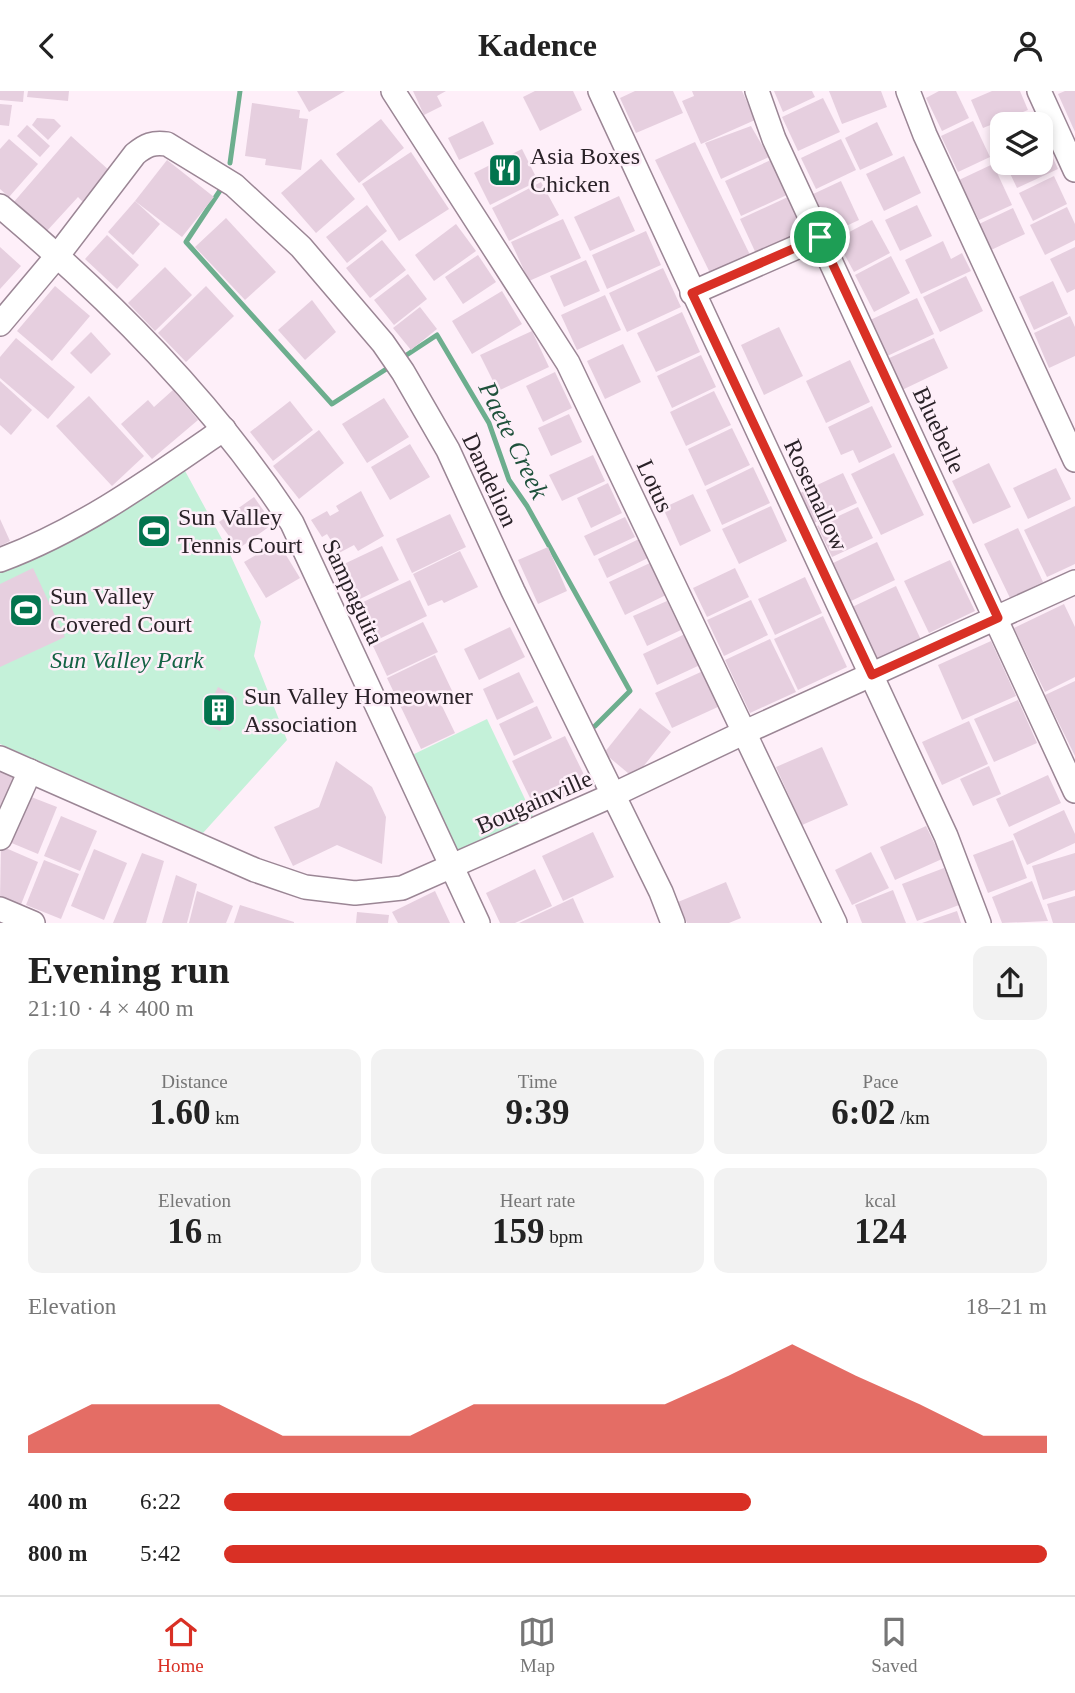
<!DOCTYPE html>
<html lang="en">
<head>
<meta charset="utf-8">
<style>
	:root { --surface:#fff; --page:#f2f2f2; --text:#222; --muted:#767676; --line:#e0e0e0; --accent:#d93025 }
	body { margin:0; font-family:"Times New Roman",serif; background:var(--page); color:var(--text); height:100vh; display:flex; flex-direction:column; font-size:26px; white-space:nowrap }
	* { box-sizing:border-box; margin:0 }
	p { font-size:23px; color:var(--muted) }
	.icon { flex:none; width:38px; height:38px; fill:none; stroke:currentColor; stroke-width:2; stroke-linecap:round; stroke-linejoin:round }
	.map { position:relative; height:832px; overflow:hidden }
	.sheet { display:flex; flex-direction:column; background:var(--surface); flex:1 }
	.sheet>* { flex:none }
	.tools { position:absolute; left:990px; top:21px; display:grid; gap:14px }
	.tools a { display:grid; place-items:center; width:63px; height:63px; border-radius:14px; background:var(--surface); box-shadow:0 4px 10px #0003; font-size:35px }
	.pin { position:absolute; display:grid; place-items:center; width:60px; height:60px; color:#fff; margin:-30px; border:4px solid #fff; border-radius:50%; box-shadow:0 2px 7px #0007 }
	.round { display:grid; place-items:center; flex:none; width:74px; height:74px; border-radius:14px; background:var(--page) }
	.overview { display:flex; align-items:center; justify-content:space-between; height:119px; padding:0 28px }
	h1 { font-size:38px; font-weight:800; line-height:52px }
	.metrics { display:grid; grid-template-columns:repeat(3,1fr); gap:10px; height:119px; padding:7px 28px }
	.metrics div { display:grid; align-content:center; border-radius:14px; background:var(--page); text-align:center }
	.metrics b { font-size:35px; font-weight:800 }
	.metrics small { font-size:19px; font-weight:400 }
	.metrics p { font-size:19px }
	.chart { height:196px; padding:14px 28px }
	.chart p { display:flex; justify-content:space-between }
	.chart svg { width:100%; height:126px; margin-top:7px; fill:var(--accent); opacity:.7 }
	ul { padding:0 28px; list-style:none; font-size:23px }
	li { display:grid; grid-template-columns:112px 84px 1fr; align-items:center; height:52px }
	li i { height:18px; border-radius:9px; background:var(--accent) }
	header { display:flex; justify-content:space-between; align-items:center; height:91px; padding:0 28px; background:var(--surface); font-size:32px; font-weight:800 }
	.tabs { display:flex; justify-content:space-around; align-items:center; height:98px; border-top:2px solid var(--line); background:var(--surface); font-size:19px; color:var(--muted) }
	.tabs a { display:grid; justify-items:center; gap:4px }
	.tabs .on { color:var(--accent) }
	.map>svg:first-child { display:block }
	.green { fill:#c4f1d9 }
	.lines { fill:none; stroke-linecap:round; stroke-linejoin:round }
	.stream { stroke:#6dae8e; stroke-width:5 }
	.building { fill:#e6cfdf }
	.minor-casing { stroke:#9b8695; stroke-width:26 }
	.minor { stroke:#fff; stroke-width:23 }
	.route-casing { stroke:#fff; stroke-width:14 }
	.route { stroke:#d93025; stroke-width:9 }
	.labels { text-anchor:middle; stroke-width:5; stroke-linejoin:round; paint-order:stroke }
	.poi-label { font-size:24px; fill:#2a2228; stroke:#feeff9; text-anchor:start }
	.street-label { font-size:24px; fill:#2a2228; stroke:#feeff9 }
	.park-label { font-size:24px; font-style:italic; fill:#146344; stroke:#feeff9 }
	.water-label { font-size:26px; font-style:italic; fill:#1e513b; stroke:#feeff9 }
</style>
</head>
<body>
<header><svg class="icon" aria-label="back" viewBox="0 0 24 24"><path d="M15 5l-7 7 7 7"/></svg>Kadence<svg class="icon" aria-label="person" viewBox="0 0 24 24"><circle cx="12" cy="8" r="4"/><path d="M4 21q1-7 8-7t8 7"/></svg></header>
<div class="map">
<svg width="1075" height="832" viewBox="0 0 1075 832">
	<rect width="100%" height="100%" fill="#feeff9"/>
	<g class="green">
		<path d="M184,378L229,461L261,531L254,565L287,649L203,742L0,653V482C67,456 125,418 184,378Z"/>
		<polygon points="487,628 533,725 456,762 410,665"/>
	</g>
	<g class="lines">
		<g class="stream">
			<polyline points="230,72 240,0"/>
			<polyline points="221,98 186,151 332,313 391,275"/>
			<polyline points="402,267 437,244 489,332 509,389 527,415 630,600 595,635"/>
		</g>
	</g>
	<g class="building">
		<polygon points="0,0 24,0 23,11 0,9"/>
		<polygon points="28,0 69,0 68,10 27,6"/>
		<polygon points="297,0 345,0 309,21"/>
		<polygon points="413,0 446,0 437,5 442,15 424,24"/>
		<polygon points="535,0 573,0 582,19 540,40 523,6"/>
		<polygon points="635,0 673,0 683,22 636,42 620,7"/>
		<polygon points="692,0 742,0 755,29 701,53 682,10 694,5"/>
		<polygon points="774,0 812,0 815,6 783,21"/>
		<polygon points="829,0 881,0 887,16 842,33"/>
		<polygon points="939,0 956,0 969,27 942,40 926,7"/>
		<polygon points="992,0 1020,0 1028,19 983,37 971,9"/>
		<polygon points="1065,0 1075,0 1075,41 1058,3"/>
		<polygon points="823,7 840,41 798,60 782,26"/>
		<polygon points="252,12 300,19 299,27 308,28 301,79 265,74 266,68 245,65"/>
		<polygon points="0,13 12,14 9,35 0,34"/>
		<polygon points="37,27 54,28 61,35 48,49 32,34"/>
		<polygon points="381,28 404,57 359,92 336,63"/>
		<polygon points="483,30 494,53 459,69 448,47"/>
		<polygon points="973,30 990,66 958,81 941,45"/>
		<polygon points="877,31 893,64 860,79 845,47"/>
		<polygon points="27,34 50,55 40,66 17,45"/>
		<polygon points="751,35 769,66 721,88 705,52"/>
		<polygon points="1041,41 1058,78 1017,97 1005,72 1041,72"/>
		<polygon points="71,45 111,81 83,111 78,106 45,142 13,112"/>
		<polygon points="9,48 38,73 9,106 0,98 0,58"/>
		<polygon points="841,48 856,79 816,98 801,67"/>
		<polygon points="695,51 752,168 712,186 655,69"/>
		<polygon points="522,58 538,90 490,114 474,82"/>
		<polygon points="411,61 449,118 399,150 362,93"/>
		<polygon points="904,65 921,102 884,120 866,83"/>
		<polygon points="321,68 355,108 316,142 281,102"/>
		<polygon points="773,68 789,103 741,125 725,90"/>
		<polygon points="167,69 214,106 182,146 135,110"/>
		<polygon points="993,73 1012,114 979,129 959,89"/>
		<polygon points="1054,85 1067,113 1033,130 1019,102"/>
		<polygon points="841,90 859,129 829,143 811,104"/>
		<polygon points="541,91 559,124 509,150 492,117"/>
		<polygon points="619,105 635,140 590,160 574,126"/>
		<polygon points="790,105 809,147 759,169 740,128"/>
		<polygon points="135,110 160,133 133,164 108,141"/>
		<polygon points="367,114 387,140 347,172 326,146"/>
		<polygon points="917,114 932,145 900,160 885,129"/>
		<polygon points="1067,116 1075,133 1075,149 1045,164 1030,134"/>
		<polygon points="1013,117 1025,143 991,159 979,133"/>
		<polygon points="226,127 276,181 245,209 195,156"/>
		<polygon points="563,128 581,167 529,190 511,151"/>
		<polygon points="872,129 890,162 854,181 836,148"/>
		<polygon points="456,133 476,160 434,190 415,164"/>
		<polygon points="646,140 661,174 607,198 592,164"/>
		<polygon points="107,144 139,174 117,198 85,168"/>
		<polygon points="382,149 406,179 370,207 346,177"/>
		<polygon points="943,150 951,168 962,162 971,180 921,203 905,169"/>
		<polygon points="0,156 21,175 0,198"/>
		<polygon points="1075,156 1075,198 1067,202 1050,168"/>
		<polygon points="478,164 496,191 463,213 445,186"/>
		<polygon points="891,165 910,202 874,221 855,184"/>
		<polygon points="586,169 600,200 564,216 550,185"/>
		<polygon points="165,176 192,204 155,240 128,212"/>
		<polygon points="663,177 681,216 627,241 609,202"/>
		<polygon points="408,183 427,208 394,234 374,209"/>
		<polygon points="966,185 983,220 940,241 923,206"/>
		<polygon points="1053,190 1068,223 1034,239 1019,206"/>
		<polygon points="55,195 90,225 52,270 17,240"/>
		<polygon points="206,195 234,225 186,271 158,242"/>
		<polygon points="502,200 522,233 472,263 452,230"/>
		<polygon points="605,204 621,239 577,259 561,224"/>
		<polygon points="917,207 934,243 883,267 866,231"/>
		<polygon points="312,209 336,241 305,269 278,239"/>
		<polygon points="420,216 437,238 411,259 393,237"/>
		<polygon points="682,221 700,261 656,281 637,242"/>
		<polygon points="1070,225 1075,236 1075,265 1049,277 1034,242"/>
		<polygon points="779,236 803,285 764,304 741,254"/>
		<polygon points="532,240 549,276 498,300 480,264"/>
		<polygon points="91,241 111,263 91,283 70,262"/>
		<polygon points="16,247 75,296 48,328 0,287 0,266"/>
		<polygon points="934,247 948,277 902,299 887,268"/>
		<polygon points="623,253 641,291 605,308 587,270"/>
		<polygon points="701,264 716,296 672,317 657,285"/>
		<polygon points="850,269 870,311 826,332 806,290"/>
		<polygon points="555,281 572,317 543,331 526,295"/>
		<polygon points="0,290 32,319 11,344 0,334"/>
		<polygon points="173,299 198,329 152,368 121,333 148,309 154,316"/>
		<polygon points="714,300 731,334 686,355 670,321"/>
		<polygon points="89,305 144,365 112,395 56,335"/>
		<polygon points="384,307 409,346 367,372 342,333"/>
		<polygon points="290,310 313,339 273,370 250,341"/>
		<polygon points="872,315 892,356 859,372 853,359 841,364 828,336"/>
		<polygon points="569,323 582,351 551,365 538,337"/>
		<polygon points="732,337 750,374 705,395 688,358"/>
		<polygon points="319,339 344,372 299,408 273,375"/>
		<polygon points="410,353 430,386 390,409 371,376"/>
		<polygon points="894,362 924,424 881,444 851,383"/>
		<polygon points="593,364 605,390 562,410 549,384"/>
		<polygon points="989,372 1011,416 973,433 952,390"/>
		<polygon points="753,376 770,412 722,434 706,399"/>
		<polygon points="1056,377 1071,408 1028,428 1013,397"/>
		<polygon points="843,382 857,412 814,432 800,402"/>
		<polygon points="608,392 622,422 591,437 577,407"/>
		<polygon points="361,400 384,445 358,460 354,454 339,462 327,443 322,446 311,429 327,420 330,425 339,420 336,415"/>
		<polygon points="693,403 711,440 680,455 663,417"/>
		<polygon points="254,406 273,433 238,458 219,431"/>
		<polygon points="771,415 787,450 739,473 722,438"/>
		<polygon points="1075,415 1075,473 1047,486 1024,439"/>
		<polygon points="858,416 873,447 832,466 817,435"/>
		<polygon points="450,423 466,456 412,482 396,448"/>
		<polygon points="625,426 635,446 594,465 584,445"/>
		<polygon points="0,428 10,450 0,455"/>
		<polygon points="1018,437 1043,491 1010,507 984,453"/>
		<polygon points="641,447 650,466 607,487 598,468"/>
		<polygon points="278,451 300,487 266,507 244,471"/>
		<polygon points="877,451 895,489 849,511 831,473"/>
		<polygon points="382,455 399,489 360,508 344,473"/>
		<polygon points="548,456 567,500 538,513 518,469"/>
		<polygon points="460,460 478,496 444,512 442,509 428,515 413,483"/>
		<polygon points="950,469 975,520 929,542 904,490"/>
		<polygon points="650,472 666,504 625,524 609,491"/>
		<polygon points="33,477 65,546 0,576 0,493"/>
		<polygon points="735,477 749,506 707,526 693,497"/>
		<polygon points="805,486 822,522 775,544 758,508"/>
		<polygon points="410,489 427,525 379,548 361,512"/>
		<polygon points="896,495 921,549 873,572 848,518"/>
		<polygon points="751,509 768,544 724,565 707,529"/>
		<polygon points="667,510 681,539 647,555 633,525"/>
		<polygon points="1064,513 1075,536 1075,586 1045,601 1014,537"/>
		<polygon points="823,525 847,576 798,599 774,548"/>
		<polygon points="423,531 438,561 387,585 373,555"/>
		<polygon points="510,536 525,566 479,589 464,558"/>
		<polygon points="685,543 700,574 657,594 643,563"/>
		<polygon points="770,548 796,601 750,622 725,569"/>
		<polygon points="991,550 1016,605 962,629 938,574"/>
		<polygon points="435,564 455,606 441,613 455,642 421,658 387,587"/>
		<polygon points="703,580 720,615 672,637 655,602"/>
		<polygon points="519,581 534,611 497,629 483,598"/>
		<polygon points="1075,590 1075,665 1045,604"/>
		<polygon points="218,596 237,607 220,640 201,631"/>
		<polygon points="1018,609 1037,652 994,671 974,628"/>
		<polygon points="537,615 552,647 514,665 499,633"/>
		<polygon points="640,617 671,641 634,687 604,662"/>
		<polygon points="969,630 988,673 942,694 922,651"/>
		<polygon points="565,645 589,694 536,719 512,670"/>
		<polygon points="822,656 848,714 802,734 776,676"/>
		<polygon points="336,670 372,696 386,726 382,773 337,754 293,775 274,736 319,716"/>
		<polygon points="989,675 1001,703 973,715 960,688"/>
		<polygon points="0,680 23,690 0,741"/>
		<polygon points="1048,684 1061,712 1009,736 996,708"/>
		<polygon points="21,702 57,716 38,763 2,748"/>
		<polygon points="1064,719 1075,743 1075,752 1027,774 1013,743"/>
		<polygon points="61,725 97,740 80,780 44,765"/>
		<polygon points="926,735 942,768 895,789 880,756"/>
		<polygon points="593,741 614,786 563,810 542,765"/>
		<polygon points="1013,749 1027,787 988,802 973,764"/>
		<polygon points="1,755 38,771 20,816 0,808"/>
		<polygon points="94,758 127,772 104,829 71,815"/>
		<polygon points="871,761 889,797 852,814 835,779"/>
		<polygon points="142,762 164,770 146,832 113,832"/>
		<polygon points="1075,762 1075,799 1043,809 1032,775"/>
		<polygon points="44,769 79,783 61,828 26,814"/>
		<polygon points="944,777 959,814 917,830 902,793"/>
		<polygon points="535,778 552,815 515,832 500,832 486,802"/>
		<polygon points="176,784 197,793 187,832 162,832"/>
		<polygon points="1032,790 1048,830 1002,832 992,806"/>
		<polygon points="726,791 741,827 729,832 687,832 678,811"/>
		<polygon points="893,799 906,832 862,832 855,814"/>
		<polygon points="197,800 233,815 226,832 189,832"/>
		<polygon points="435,800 450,832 398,832 392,821"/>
		<polygon points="1075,805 1075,832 1053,832 1047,813"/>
		<polygon points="573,807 584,832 519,832"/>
		<polygon points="240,814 294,831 294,832 234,832"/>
		<polygon points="957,820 961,832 922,832"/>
		<polygon points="357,821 389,824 388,832 356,832"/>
	</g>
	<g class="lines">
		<g class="minor-casing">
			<g id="minor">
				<polyline points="393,0 568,272 835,832"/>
				<polyline points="600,0 946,745 979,832"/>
				<polyline points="757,0 774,48 1075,700"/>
				<polyline points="908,0 925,44 1075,369"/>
				<polyline points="1039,0 1075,79"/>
				<path d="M0,115C110,208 213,311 292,432L478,832"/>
				<polyline points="692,202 820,146"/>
				<path d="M0,233L58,164L135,63C146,54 153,51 167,53L234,94L301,156L383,252L403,281L448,359L513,500L661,801L673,832"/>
				<path d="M0,469C81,439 153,387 224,338"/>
				<polyline points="0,667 255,779 305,796 355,802 402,797 615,703 743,642 1075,491"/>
				<polyline points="0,747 30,680"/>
				<polyline points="0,818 33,832"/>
			</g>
		</g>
		<use href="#minor" class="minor"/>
	</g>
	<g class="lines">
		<g class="route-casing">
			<polygon id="route" points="820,146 998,527 872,584 692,202"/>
		</g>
		<use href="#route" class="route"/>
	</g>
	<defs>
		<g id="restaurant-square" transform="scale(1.75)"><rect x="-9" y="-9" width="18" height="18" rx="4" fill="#02744e" stroke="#feeff9"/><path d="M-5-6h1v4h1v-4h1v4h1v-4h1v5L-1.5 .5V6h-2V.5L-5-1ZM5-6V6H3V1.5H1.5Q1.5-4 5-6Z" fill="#fff"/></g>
		<g id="stadium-square" transform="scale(1.75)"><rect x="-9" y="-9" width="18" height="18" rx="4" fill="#02744e" stroke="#feeff9"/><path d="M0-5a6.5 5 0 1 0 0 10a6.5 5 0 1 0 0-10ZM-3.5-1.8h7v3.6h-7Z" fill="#fff"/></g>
		<g id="building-square" transform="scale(1.75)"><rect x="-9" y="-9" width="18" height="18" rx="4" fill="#02744e" stroke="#feeff9"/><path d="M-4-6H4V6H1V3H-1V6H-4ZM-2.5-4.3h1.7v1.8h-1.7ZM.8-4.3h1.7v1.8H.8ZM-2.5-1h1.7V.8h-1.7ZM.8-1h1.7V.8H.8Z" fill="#fff"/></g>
	</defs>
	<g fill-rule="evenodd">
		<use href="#restaurant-square" x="505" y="79"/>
		<use href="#stadium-square" x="154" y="440"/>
		<use href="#stadium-square" x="26" y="519"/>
		<use href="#building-square" x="219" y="619"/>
	</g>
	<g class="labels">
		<g class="poi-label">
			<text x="530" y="73">Asia Boxes<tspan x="530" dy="28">Chicken</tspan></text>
			<text x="178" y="434">Sun Valley<tspan x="178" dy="28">Tennis Court</tspan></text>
			<text x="50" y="513">Sun Valley<tspan x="50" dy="28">Covered Court</tspan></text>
			<text x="244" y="613">Sun Valley Homeowner<tspan x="244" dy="28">Association</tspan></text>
		</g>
		<g class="street-label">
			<text transform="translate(939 339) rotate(65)" y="8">Bluebelle</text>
			<text transform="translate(490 389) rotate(65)" y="8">Dandelion</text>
			<text transform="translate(655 395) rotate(65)" y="8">Lotus</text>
			<text transform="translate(816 404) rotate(65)" y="8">Rosemallow</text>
			<text transform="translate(353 501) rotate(65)" y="8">Sampaguita</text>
			<text transform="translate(534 711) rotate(-24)" y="8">Bougainville</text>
		</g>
		<g class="park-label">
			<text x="127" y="577">Sun Valley Park</text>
		</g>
		<g class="water-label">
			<text transform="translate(514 349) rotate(64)" y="9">Paete Creek</text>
		</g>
	</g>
</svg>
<div class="tools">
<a><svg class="icon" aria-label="layers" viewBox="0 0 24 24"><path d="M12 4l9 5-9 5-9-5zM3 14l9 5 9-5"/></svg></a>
</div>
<div class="pin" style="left:820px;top:146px;background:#1e9e55"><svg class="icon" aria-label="arrive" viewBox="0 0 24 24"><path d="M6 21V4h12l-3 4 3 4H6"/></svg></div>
</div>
<section class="sheet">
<div class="overview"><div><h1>Evening run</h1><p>21:10 · 4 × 400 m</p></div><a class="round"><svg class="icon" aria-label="share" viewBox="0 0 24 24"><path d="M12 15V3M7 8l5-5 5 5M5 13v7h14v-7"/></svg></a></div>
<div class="metrics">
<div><p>Distance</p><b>1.60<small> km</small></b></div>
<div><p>Time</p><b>9:39</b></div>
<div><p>Pace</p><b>6:02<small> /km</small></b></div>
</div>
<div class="metrics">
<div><p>Elevation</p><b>16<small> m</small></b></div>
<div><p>Heart rate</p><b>159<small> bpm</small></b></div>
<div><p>kcal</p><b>124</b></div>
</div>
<div class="chart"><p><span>Elevation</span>18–21 m</p>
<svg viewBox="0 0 160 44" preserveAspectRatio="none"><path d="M0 44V38L10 27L20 27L30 27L40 38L50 38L60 38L70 27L80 27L90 27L100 27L110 17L120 6L130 17L140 27L150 38L160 38V44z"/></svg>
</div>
<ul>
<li><b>400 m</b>6:22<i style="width:64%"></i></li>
<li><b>800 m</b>5:42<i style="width:100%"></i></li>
</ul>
</section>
<nav class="tabs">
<a class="on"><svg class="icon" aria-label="home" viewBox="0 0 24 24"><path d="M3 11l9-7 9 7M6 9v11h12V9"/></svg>Home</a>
<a><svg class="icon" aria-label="map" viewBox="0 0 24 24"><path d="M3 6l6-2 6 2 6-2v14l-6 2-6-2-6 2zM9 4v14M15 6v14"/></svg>Map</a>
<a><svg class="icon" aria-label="saved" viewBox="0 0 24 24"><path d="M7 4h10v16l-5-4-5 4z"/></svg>Saved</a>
</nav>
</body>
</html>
